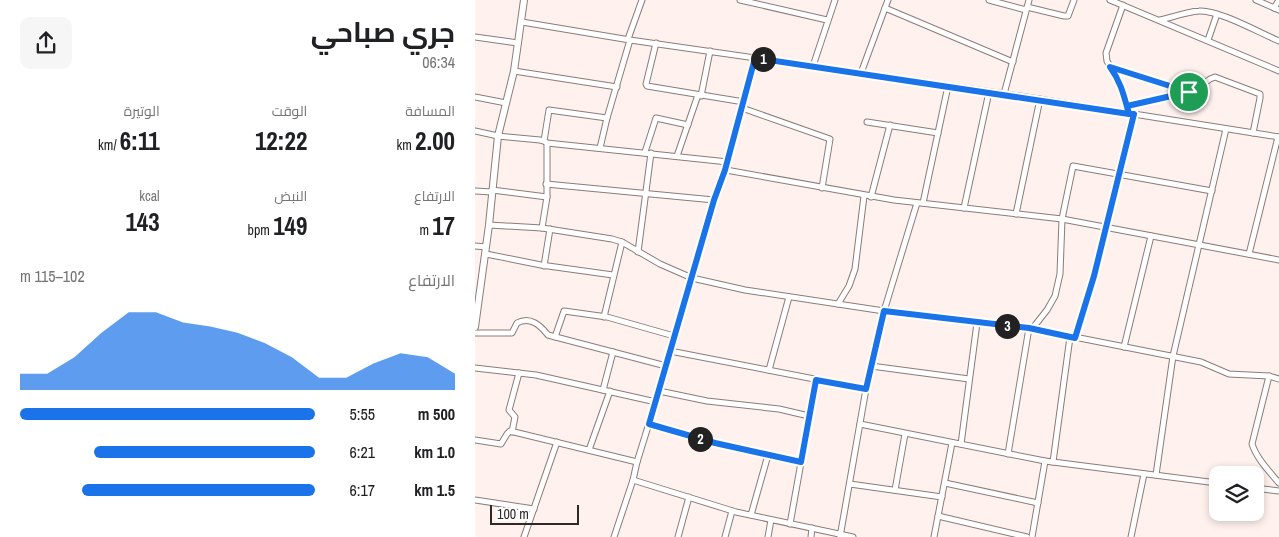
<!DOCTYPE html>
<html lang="ar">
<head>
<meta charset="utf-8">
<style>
	:root { --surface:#fff; --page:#f6f6f6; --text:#202124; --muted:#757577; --accent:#1a73e8 }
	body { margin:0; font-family:"Archivo Narrow",Cairo,sans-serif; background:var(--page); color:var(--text); direction:rtl; height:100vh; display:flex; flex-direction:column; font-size:19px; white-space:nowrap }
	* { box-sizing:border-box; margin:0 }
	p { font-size:16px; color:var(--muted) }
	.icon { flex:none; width:28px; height:28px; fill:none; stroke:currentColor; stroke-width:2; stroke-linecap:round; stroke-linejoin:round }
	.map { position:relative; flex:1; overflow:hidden; direction:ltr }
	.drawer { display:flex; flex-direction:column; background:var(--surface); width:475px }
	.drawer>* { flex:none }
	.controls { position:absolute; left:734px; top:466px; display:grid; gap:10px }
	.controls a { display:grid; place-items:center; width:55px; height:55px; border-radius:10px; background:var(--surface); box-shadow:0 2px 8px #0003; font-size:25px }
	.scale { position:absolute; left:15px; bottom:12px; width:89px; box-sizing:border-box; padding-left:5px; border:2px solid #2e2826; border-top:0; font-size:14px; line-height:18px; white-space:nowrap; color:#2e2826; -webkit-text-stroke:4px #fff; paint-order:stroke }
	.pin { position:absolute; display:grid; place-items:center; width:42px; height:42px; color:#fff; margin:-21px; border:2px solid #fff; border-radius:50%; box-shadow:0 1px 5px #0007 }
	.km { position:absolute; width:25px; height:25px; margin:-12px; border-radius:50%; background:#222; color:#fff; font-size:14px; line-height:25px; text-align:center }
	.round { display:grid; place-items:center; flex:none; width:52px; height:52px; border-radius:10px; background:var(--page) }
	.headline { display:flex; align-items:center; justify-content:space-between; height:85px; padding:0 20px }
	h1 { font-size:28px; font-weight:700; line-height:38px }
	.figures { display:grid; grid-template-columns:repeat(3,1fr); gap:8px; height:85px; padding:5px 20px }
	.figures div { display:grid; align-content:center }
	.figures b { font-size:25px; font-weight:700 }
	.figures small { font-size:14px; font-weight:400 }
	.figures p { font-size:14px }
	.chart { height:140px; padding:10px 20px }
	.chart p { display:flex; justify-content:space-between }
	.chart svg { width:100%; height:90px; margin-top:5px; fill:var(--accent); opacity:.7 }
	ul { padding:0 20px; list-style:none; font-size:16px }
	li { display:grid; grid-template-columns:80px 60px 1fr; align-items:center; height:38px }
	li i { height:12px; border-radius:6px; background:var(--accent) }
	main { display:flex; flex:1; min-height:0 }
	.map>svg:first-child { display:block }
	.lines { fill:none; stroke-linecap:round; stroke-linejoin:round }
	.minor-casing { stroke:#8b7c79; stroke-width:7 }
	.tertiary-casing { stroke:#8b7c79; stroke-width:8 }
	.minor { stroke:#fff; stroke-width:5 }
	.tertiary { stroke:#fff; stroke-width:6 }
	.route-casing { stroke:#fff; stroke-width:10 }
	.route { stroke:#1a73e8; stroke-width:6 }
</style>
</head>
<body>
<main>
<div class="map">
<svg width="804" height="537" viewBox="0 0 804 537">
	<rect width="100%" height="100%" fill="#fef1ee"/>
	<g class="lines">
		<g class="minor-casing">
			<g id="minor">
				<polyline points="265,0 352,20"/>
				<polyline points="514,0 551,10"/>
				<polyline points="635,0 804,71"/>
				<polyline points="781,0 804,10"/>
				<polyline points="648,5 631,53 632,61 647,87 652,108"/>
				<polyline points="552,7 589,16 593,16 599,0"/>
				<polyline points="410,8 538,62"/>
				<polyline points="799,8 804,0"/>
				<path d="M685,20C698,17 711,12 724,11C742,9 785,33 804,41"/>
				<polyline points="47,22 155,40 545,96 804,137"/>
				<polyline points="0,37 43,43"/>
				<polyline points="153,39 167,0"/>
				<polyline points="733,40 742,14"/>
				<polyline points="181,43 171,84 172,86 269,102"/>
				<polyline points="338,66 360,0"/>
				<polyline points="636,67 713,92"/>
				<polyline points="39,71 142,87"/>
				<polyline points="386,73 413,0"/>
				<polyline points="529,94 554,0"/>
				<polyline points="226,96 235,51"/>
				<polyline points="0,97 31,103"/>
				<polyline points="652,106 720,90 735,79 740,77 785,94 785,98 778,133"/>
				<polyline points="267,108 355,139 347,188"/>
				<polyline points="392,122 463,133"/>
				<polyline points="0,131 23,136 65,140 69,141 72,143 253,162"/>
				<polyline points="69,141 74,110 132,118"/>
				<polyline points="125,148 132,118 155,40"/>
				<polyline points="170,152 181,118 213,125"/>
				<polyline points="202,156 223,95"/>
				<polyline points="251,170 419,200 587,219 804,260"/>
				<polyline points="71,184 239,200"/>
				<polyline points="17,190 72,197"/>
				<polyline points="0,191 17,192"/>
				<polyline points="396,197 415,125"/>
				<polyline points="448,203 473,86"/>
				<polyline points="489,208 514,92"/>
				<polyline points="541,214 565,99"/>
				<polyline points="14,225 67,228 137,239 147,242 185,264 217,278 270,290 409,311 554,328 726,362 754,374 794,376 804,379"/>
				<polyline points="67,228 72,197 72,143"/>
				<polyline points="0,246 11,247"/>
				<polyline points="163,252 176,153"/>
				<polyline points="11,254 66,265 138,275"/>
				<polyline points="774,254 803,137"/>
				<polyline points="69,266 75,229"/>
				<polyline points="363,304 374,286 380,269 389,196"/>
				<polyline points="129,317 147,242"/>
				<polyline points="557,329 572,310 580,296 585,274 587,219 598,166 737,191"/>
				<path d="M0,333H37L42,323C55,316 65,325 73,335L191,366"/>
				<polyline points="80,337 89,311 132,317 199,336"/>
				<polyline points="600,338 619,276 659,115"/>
				<polyline points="649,347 676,236"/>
				<polyline points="195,351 391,389"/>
				<polyline points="396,366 494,379"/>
				<polyline points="0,368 61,375 181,402"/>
				<polyline points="294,370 314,297"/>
				<path d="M794,376L777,444C782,459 794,471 804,483"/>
				<polyline points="128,390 138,352"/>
				<polyline points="184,391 232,401 304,409 334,416"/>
				<polyline points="174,424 240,443 326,462"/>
				<polyline points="385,424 570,461 742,483"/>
				<polyline points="37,432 40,417 34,410 44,373"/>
				<polyline points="0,440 26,444 32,434 35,431 162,462"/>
				<polyline points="486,444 502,323"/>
				<polyline points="114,450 135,391"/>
				<polyline points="533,454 554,328"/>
				<polyline points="578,462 595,337"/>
				<polyline points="681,475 698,356 751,129"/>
				<polyline points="158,480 261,512 378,537"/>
				<polyline points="470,483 563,503"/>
				<polyline points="375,484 467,497"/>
				<polyline points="780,488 804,491"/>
				<polyline points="420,490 430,434"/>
				<polyline points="0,500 59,509"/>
				<polyline points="276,515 293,455"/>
				<polyline points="463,516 552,537"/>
				<polyline points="315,524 341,379"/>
				<polyline points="49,537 82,442"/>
				<polyline points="139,537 158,480 162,462 184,391 239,200 251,170 280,58"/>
				<polyline points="203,537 214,497"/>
				<polyline points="250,537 257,511"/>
				<polyline points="293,537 296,520"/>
				<polyline points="336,537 337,528"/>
				<polyline points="365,537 391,389 409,311 442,203"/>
				<polyline points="459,537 477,443"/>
				<polyline points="557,537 570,461"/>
				<polyline points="656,537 669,474"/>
			</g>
		</g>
		<g class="tertiary-casing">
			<polyline id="tertiary" points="0,327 14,225 23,136 39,71 49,0"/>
		</g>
		<use href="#minor" class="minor"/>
		<use href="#tertiary" class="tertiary"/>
	</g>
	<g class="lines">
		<g class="route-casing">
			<path id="route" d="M714,92L652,106L654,114L280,58L250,170L239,200L174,424L240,443L326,462L341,380L391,389L409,311L554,328L600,338L619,276L659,114H654C649,96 646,82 635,67L714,92"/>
		</g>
		<use href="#route" class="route"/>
	</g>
</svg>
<div class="controls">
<a><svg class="icon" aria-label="layers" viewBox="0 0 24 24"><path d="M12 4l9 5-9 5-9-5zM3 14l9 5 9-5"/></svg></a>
</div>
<div class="scale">100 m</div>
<div class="pin" style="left:714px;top:92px;background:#1e9e55"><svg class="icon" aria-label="arrive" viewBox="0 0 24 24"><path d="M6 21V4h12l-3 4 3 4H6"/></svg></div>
<b class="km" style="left:288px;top:59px">1</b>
<b class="km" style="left:225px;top:439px">2</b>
<b class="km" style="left:532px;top:326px">3</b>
</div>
<section class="drawer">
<div class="headline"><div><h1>جري صباحي</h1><p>06:34</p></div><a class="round"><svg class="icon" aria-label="share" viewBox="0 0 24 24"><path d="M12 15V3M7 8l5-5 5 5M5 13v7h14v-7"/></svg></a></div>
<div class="figures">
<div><p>المسافة</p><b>2.00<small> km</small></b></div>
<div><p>الوقت</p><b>12:22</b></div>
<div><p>الوتيرة</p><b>6:11<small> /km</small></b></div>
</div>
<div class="figures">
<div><p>الارتفاع</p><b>17<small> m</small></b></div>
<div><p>النبض</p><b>149<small> bpm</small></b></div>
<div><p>kcal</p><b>143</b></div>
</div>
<div class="chart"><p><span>الارتفاع</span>102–115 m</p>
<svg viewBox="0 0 160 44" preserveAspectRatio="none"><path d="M0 44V36L10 36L20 28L30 16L40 6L50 6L60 11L70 13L80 16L90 21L100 28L110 38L120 38L130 31L140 26L150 28L160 36V44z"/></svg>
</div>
<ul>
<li><b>500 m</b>5:55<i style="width:100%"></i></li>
<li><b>1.0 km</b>6:21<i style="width:75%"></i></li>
<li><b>1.5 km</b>6:17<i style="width:79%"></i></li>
</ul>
</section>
</main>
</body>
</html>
